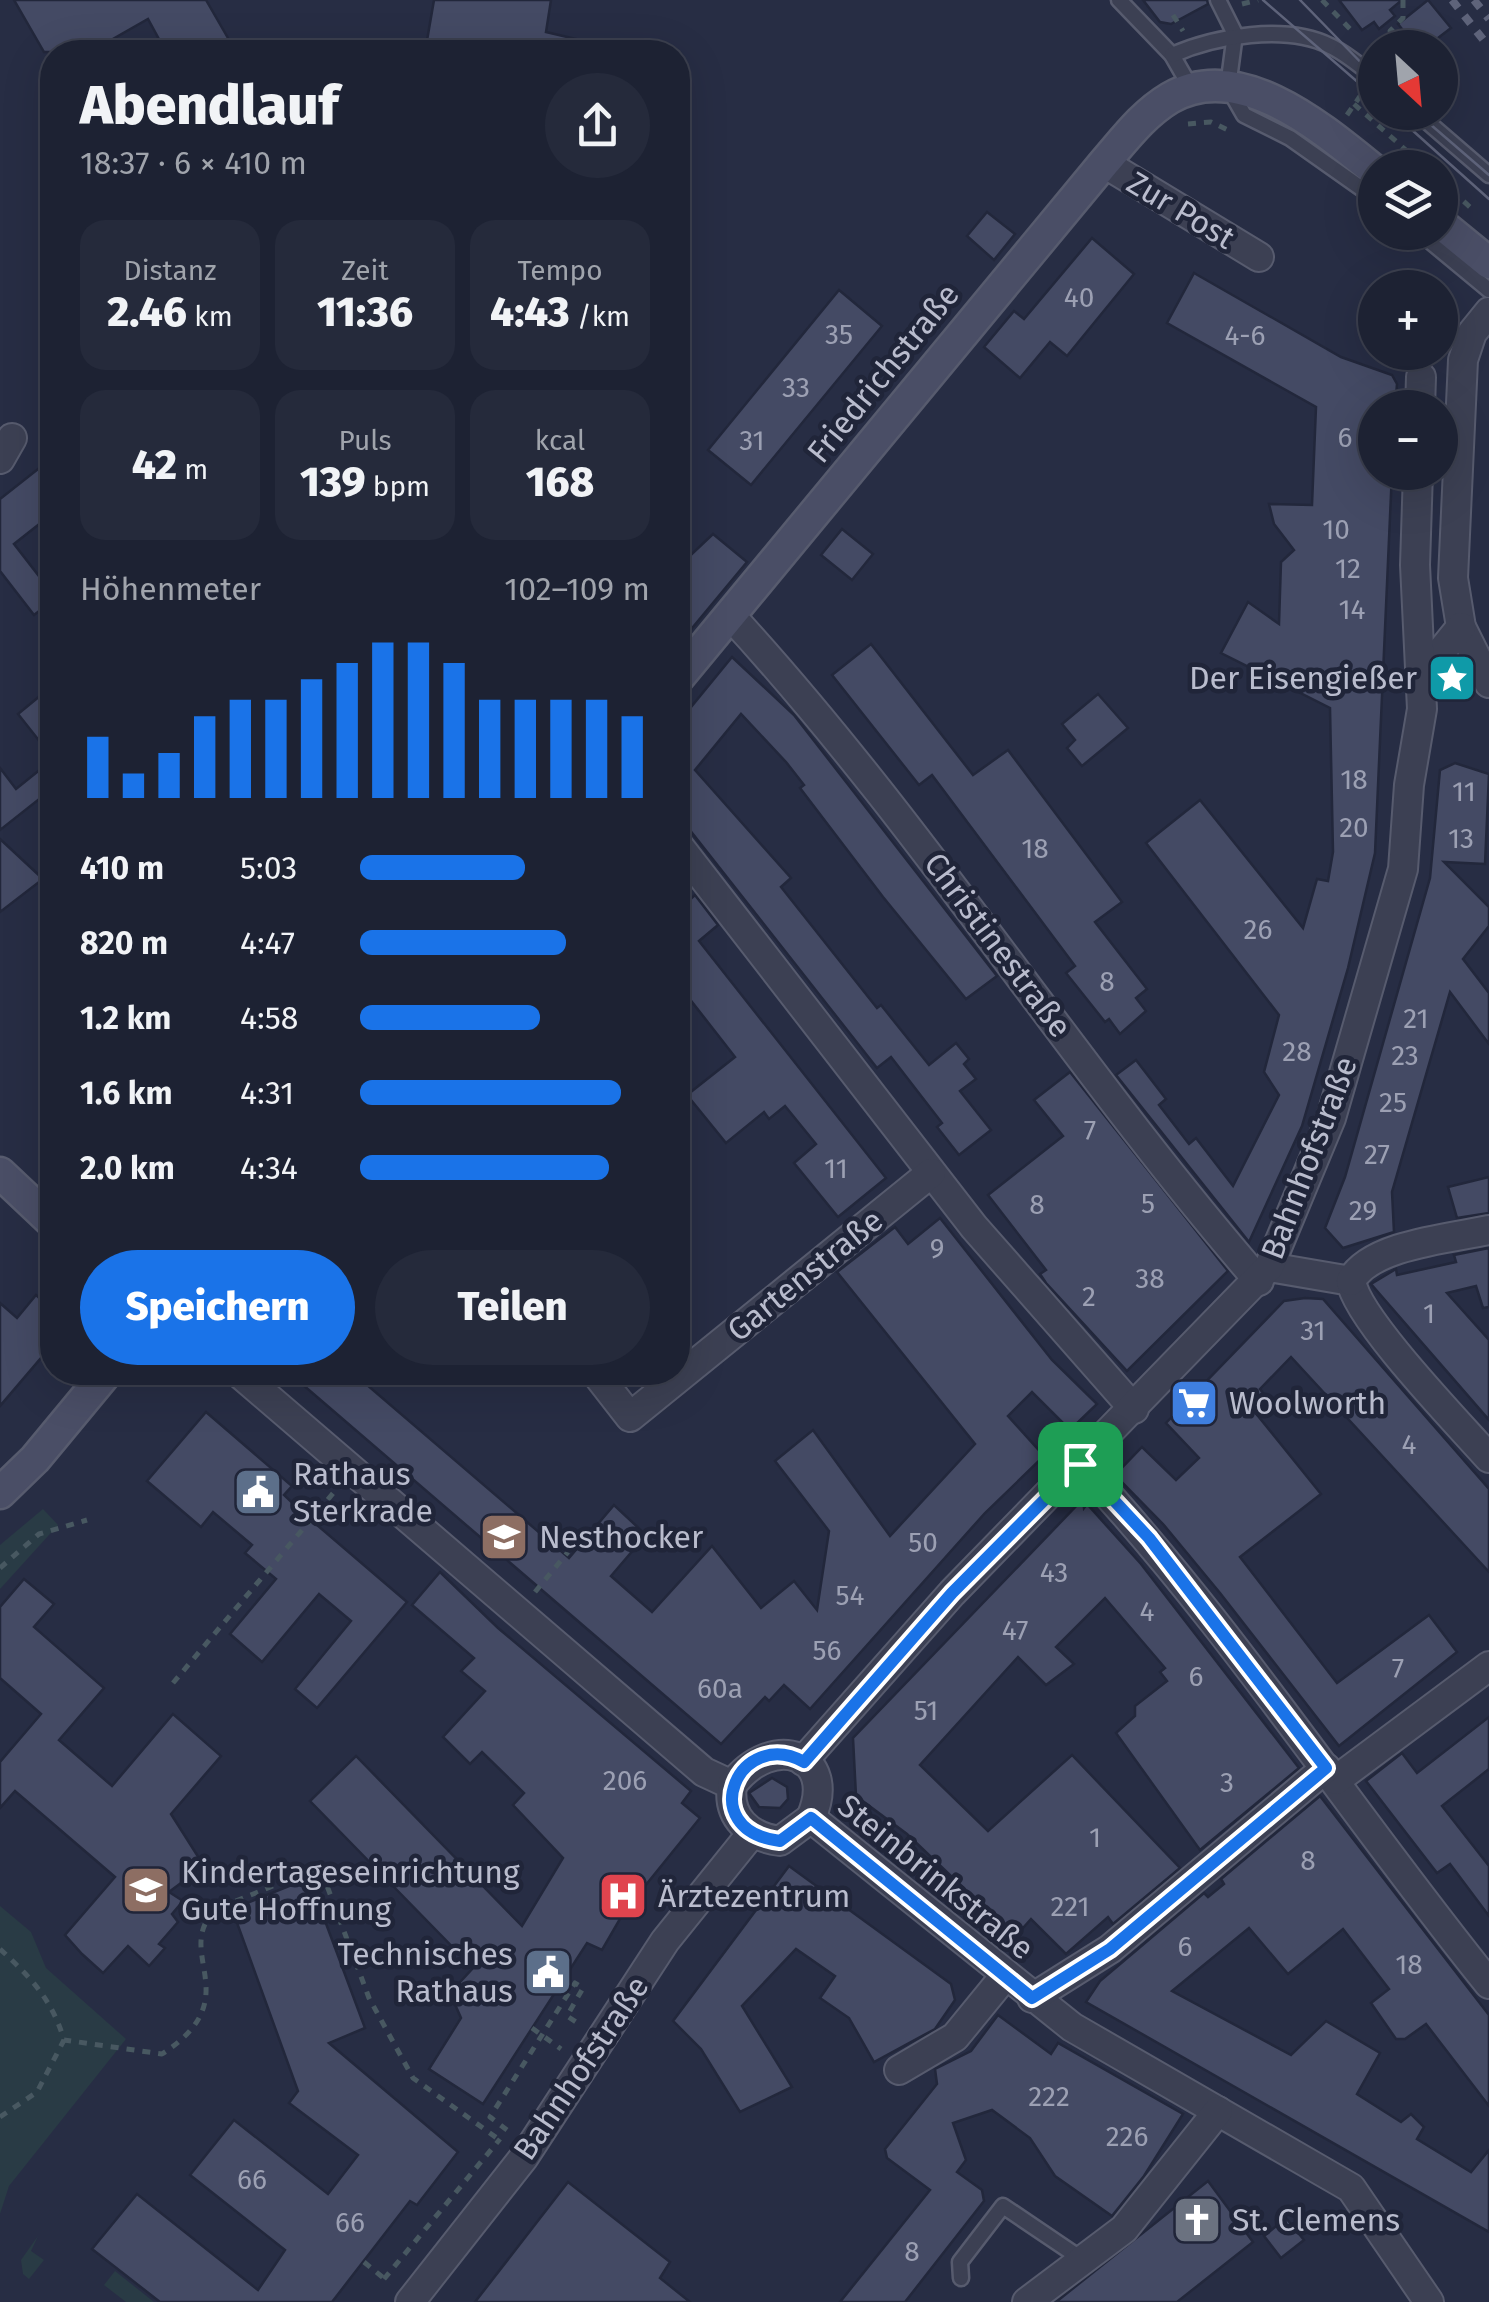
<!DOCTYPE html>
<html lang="de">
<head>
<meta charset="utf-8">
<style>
	:root { --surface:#1d2233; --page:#252a3b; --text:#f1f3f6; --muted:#a0a4ac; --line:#3b3f4e; --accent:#1a73e8 }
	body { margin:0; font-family:"Fira Sans",sans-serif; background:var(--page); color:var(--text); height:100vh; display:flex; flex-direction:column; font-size:38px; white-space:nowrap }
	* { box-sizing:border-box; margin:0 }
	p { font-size:32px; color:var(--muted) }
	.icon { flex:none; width:55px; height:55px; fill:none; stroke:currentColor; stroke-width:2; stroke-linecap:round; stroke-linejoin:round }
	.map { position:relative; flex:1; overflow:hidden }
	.drawer { position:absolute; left:40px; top:40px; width:650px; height:1345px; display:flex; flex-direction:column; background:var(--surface); border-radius:40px; box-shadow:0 10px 40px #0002,0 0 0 2px var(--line) }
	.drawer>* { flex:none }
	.needle { width:65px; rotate:154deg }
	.fabs { position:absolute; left:1358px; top:30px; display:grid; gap:20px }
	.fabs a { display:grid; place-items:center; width:100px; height:100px; border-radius:50%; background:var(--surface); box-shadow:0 10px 40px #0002,0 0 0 2px var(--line); font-size:50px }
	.pin { position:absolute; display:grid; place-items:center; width:85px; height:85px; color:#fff; margin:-42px; border-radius:20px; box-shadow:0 5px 15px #0006 }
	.round { display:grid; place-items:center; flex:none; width:105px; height:105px; border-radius:52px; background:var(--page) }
	.overview { display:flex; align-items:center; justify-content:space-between; height:170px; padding:0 40px }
	h1 { font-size:55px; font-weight:800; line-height:75px }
	.metrics { display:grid; grid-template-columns:repeat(3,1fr); gap:15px; height:170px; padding:10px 40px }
	.metrics div { display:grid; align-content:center; border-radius:25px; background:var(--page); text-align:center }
	.metrics b { font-size:42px; font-weight:800 }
	.metrics small { font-size:28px; font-weight:400 }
	.metrics p { font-size:28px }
	.chart { height:280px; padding:20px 40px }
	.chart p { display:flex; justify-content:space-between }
	.chart svg { width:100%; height:180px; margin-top:10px; stroke:var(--accent); stroke-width:6 }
	.cta { display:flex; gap:20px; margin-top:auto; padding:20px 40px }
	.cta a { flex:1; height:115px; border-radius:60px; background:var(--accent); color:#fff; font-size:40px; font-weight:800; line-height:115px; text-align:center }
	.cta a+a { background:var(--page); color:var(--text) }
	ul { padding:0 40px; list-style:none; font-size:32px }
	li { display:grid; grid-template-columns:160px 120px 1fr; align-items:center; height:75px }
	li i { height:25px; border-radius:12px; background:var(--accent) }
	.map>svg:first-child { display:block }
	.green { fill:#293b45 }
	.building { fill:#444a64; stroke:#22273b; stroke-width:2.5 }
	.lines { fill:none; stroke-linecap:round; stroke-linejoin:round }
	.lane-casing { stroke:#575b6e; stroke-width:19 }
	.street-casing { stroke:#575b6e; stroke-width:32 }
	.secondary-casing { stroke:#575b6e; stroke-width:35 }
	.path { stroke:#485861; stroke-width:5; stroke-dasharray:8 8; stroke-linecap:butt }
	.lane { stroke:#3c4053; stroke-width:14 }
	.street { stroke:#3c4053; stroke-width:28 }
	.secondary { stroke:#4a4e66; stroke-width:30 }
	.tram { stroke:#5e637a; stroke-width:2.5 }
	.rail { stroke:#5e637a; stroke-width:8; stroke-dasharray:10 10; stroke-linecap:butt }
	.route-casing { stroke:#fff; stroke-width:20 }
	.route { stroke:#1a73e8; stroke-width:12 }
	.labels { text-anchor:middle; stroke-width:9; stroke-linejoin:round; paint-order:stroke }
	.number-label { font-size:28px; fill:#9ca0b3 }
	.street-label { font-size:32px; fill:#b9bccd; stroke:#202539 }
	.poi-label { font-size:32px; fill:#b9bccd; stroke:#202539; text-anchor:start }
</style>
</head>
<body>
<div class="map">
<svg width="1489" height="2302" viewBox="0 0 1489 2302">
	<rect width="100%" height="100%" fill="#272d44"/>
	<g class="green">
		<polygon points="43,1509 58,1525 0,1589 0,1545"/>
		<polygon points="0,1906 31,1932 46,1968 126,2039 9,2186 0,2214"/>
		<polygon points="38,2236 31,2251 44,2260 29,2279 23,2274 21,2260"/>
		<polygon points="115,2271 154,2302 126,2302 104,2285"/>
	</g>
	<g class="building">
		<polygon points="14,0 206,0 236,52 166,52 148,19 90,52 44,52"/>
		<polygon points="434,0 551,0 546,32 597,44 596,52 425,52"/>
		<polygon points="1143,0 1207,0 1208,4 1171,24 1160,22"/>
		<polygon points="1339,0 1402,0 1390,10 1395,16 1379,29 1374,22 1362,30"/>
		<polygon points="1428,0 1451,28 1425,48 1417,48 1398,24"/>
		<polygon points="987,212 1015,234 994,260 967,236"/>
		<polygon points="1092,238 1134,274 1067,356 1050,342 1020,378 984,347 1014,311 1024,319"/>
		<polygon points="1194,273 1341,357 1392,375 1397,384 1395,408 1375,408 1375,472 1392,472 1375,853 1348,968 1302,1126 1249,1242 1116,1075 1136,1060 1166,1099 1159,1105 1189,1144 1196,1138 1233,1186 1279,1095 1264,1072 1279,1015 1146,843 1200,800 1303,928 1317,879 1328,881 1333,852 1330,708 1221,653 1248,602 1279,624 1281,562 1294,550 1274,524 1269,504 1312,505 1316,407 1167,323"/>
		<polygon points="839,290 882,326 751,485 708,450"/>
		<polygon points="52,458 52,514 14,544 52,593 52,601 34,615 0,571 0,499"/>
		<polygon points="842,529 873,554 852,580 821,555"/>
		<polygon points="713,534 747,562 678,645 678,567"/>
		<polygon points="871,644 973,775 1008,750 1122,902 1095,922 1147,989 1136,998 1146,1011 1120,1034 1109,1019 1105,1022 1066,973 1075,966 932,775 919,785 832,675"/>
		<polygon points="732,657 794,715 997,976 966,999 883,897 800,788 804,785 786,762 741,714 695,770 791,878 781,887 877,1008 881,1005 929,1065 956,1043 969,1059 964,1064 976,1079 960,1091 991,1130 959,1155 937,1127 942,1123 891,1057 877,1068 678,815 678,723"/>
		<polygon points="52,686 52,757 18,714"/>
		<polygon points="1098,694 1128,728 1082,766 1067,748 1075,740 1062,724"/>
		<polygon points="52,760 52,789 0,830 0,768 16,789"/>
		<polygon points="1455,763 1489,774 1485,864 1444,862 1489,907 1489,926 1463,959 1489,993 1489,1044 1450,992 1392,1192 1394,1232 1343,1248 1325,1228 1345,1177 1430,878 1440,770"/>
		<polygon points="0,839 43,879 0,912"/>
		<polygon points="695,895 718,925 699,941 886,1178 838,1217 794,1163 816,1144 785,1106 769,1119 764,1112 726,1143 687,1095 735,1057 678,984 678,910"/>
		<polygon points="1070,1072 1228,1271 1127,1371 1046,1283 1040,1274 1046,1270 988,1195 1063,1136 1034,1100"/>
		<polygon points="1489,1177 1489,1213 1457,1218 1448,1187"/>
		<polygon points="940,1218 1052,1360 1097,1404 1070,1430 1032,1392 1008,1416 1044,1456 985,1513 810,1709 784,1685 769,1701 765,1697 721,1744 288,1372 352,1372 569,1558 614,1505 646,1535 611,1576 652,1612 712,1546 761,1608 794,1581 817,1610 829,1531 775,1461 813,1430 890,1536 975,1444 837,1272 895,1227 908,1244"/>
		<polygon points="1489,1248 1489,1307 1483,1308 1476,1286 1447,1293 1489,1340 1489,1420 1371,1284 1396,1269 1397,1275 1456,1262 1454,1255"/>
		<polygon points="36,1295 52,1309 52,1345 0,1406 0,1303 17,1318"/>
		<polygon points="1305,1298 1323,1299 1489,1489 1489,1572 1291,1357 1260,1389 1263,1393 1250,1406 1321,1494 1240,1557 1337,1683 1429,1615 1457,1652 1339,1746 1220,1593 1163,1524 1115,1475 1142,1447 1176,1480 1199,1458 1166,1423 1284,1301"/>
		<polygon points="206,1412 292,1486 284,1495 303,1513 407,1602 317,1708 295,1689 351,1621 319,1594 262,1662 230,1634 276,1579 245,1553 252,1545 213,1512 201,1527 147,1481"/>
		<polygon points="1083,1499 1084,1508 1087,1504 1141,1564 1299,1768 1200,1850 1116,1733 1135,1716 1135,1706 1167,1681 1160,1672 1165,1668 1105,1598 1056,1647 1074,1664 1046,1685 1018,1657 920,1765 988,1831 1072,1755 1180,1868 1113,1924 1108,1917 1066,1954 1031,1919 1015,1937 907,1834 856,1796 853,1738"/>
		<polygon points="440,1572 498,1628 691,1791 682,1803 700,1818 624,1912 602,1950 587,1943 483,2104 429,2069 461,2018 450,1993 473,1968 310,1801 356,1756 522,1926 563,1858 513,1805 524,1793 482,1752 470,1764 443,1737 485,1691 461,1671 474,1658 412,1605"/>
		<polygon points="24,1579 54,1604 34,1627 104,1688 59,1740 112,1786 173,1714 221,1756 171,1814 204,1866 169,1892 183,1901 172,1914 178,1922 159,1944 165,1948 149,1966 128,1946 103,1973 82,1954 65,1935 115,1877 15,1791 0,1808 0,1762 41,1714 0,1678 0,1607"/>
		<polygon points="1489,1717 1489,1769 1442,1806 1489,1866 1489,1916 1450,1864 1437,1873 1366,1781 1402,1753 1417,1773"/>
		<polygon points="772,1778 787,1787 788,1799 780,1808 759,1807 749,1793"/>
		<polygon points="1320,1796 1489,2015 1489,2106 1426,2024 1405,2039 1396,2039 1371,2003 1389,1989 1343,1929 1288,1974 1249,1928 1172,1991 1291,2055 1326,2021 1380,2053 1357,2094 1401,2122 1411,2114 1424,2127 1417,2139 1471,2172 1489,2150 1489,2232 1086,2002 1100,1981 1204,1893 1208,1897 1224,1884 1221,1879"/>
		<polygon points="789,1866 951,1984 955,2000 935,2029 874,2062 849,2018 820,1998 835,1976 796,1949 742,2006 792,2087 740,2112 701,2049 673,2021"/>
		<polygon points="309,1878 365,2028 329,2043 458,2152 417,2205 410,2201 332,2302 160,2302 92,2249 137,2194 258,2290 285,2250 190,2175 234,2120 328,2194 358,2155 289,2103 298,2091 232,1909"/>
		<polygon points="998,2015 1051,2054 1058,2043 1183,2114 1144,2176 1112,2216 1055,2176 1030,2138 992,2110 953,2123 966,2160 957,2172 982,2190 984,2201 905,2302 840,2302 930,2190 887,2158 885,2149 937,2084 935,2069 971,2051"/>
		<polygon points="1208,2181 1253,2242 1177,2302 1056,2302"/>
		<polygon points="568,2182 670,2262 660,2278 690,2302 475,2302"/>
		<polygon points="1286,2218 1304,2240 1281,2258 1264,2236"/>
	</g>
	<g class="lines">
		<g class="lane-casing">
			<g id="lane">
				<polyline points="1119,0 1172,55 1191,88"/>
				<polyline points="1218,0 1235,34 1228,87 1244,115 1290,138 1375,198"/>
				<path d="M1172,55C1215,36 1286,24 1330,46C1346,53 1361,67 1375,77"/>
				<polyline points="1416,112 1489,175"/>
				<polyline points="1419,232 1489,290"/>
				<polyline points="961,2278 960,2262 1003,2206 1083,2260"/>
			</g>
		</g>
		<g class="street-casing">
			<g id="street">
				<polyline points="1104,163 1259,257"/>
				<polyline points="1489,312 1472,333 1463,360 1453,578 1461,627 1489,683"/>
				<polyline points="1420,408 1421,377"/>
				<polyline points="0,459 12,438"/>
				<path d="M730,615C922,824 1073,1066 1259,1281"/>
				<polyline points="1419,679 1461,627"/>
				<polyline points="678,845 974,1227 1134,1409"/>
				<polyline points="1269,1267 1351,1281"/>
				<path d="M1351,1281C1357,1319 1459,1424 1489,1458"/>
				<path d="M1351,1281C1369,1245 1452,1238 1489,1230"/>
				<path d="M238,1372L704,1772L732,1785C727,1817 749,1837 780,1841L811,1818L1072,2027L1351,2188L1429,2302"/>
				<polyline points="595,1372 630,1417 931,1173"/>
				<path d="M1080,1464C1231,1626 1350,1812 1489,1984"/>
				<polyline points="803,1761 952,1593 1269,1267 1331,1118 1403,869 1409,785 1422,709 1415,565 1418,472"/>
				<polyline points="1336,1780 1489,1666"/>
				<path d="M732,1785C773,1731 839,1754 811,1818"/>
				<polyline points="1032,1998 1110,1949 1326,1768"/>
				<polyline points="899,2070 955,2037 1004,1977"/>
				<polyline points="410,2302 524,2157 665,1941 752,1833"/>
				<polyline points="1027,2302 1124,2229 1218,2111"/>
			</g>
		</g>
		<g class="secondary-casing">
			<g id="secondary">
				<polyline points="1440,223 1489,263"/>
				<path d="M678,678L1104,163C1124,140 1143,114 1170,98C1240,57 1323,129 1375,171"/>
				<polyline points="0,1173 52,1222"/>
				<polyline points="0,1493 35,1459 107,1372"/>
			</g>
		</g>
		<g class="path">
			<polyline points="1322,0 1355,34"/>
			<polyline points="1242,4 1258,0"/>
			<polyline points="1173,15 1183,31"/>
			<polyline points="1400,48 1390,31 1403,18 1403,0"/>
			<polyline points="1407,48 1414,43"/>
			<polyline points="1354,104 1426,168"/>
			<polyline points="1347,115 1363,92"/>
			<polyline points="1188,124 1211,122 1230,131"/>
			<polyline points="1440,180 1471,208"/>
			<polyline points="0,1568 39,1534 87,1520"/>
			<polyline points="535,1592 568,1552"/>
			<polyline points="173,1683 335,1491"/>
			<path d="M0,1949C30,1977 52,1999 64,2040L162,2054C250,1997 171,1953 216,1909L320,1867L369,1998L413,2078L501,2141"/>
			<polyline points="532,2028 561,2049"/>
			<polyline points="0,2117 37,2092 64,2040"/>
			<polyline points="507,2130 490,2117 575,1983 583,1988 567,2016 579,2024"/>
			<polyline points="364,2262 386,2280"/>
			<polyline points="384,2279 500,2139"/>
		</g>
		<use href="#lane" class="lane"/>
		<use href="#street" class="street"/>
		<use href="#secondary" class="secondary"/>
		<g class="tram">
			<polyline points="1263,0 1375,97"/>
			<polyline points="1300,0 1375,77"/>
			<polyline points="1392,112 1489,199"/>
			<polyline points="1416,112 1489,175"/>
		</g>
		<g class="rail">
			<polyline points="1452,0 1489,47"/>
			<polyline points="1474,0 1489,19"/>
		</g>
	</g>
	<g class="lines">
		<g class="route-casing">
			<path id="route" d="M1080,1464L1149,1538L1326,1768L1110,1949L1032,1998L811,1818L780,1841C693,1830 739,1726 804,1762L952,1593Z"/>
		</g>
		<use href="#route" class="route"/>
	</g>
	<defs>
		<g id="sight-square" transform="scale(2.5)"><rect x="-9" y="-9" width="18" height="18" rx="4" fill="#0f9aa8" stroke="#202539"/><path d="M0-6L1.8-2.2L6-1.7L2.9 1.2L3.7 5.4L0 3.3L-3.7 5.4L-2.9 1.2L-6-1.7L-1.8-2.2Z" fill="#fff"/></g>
		<g id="supermarket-square" transform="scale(2.5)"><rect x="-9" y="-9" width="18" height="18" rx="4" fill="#3f7fe0" stroke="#202539"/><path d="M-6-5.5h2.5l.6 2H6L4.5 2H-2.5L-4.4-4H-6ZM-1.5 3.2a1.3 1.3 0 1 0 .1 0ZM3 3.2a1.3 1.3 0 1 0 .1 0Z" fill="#fff"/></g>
		<g id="civic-square" transform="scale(2.5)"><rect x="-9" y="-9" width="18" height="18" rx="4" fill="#5c6f8a" stroke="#202539"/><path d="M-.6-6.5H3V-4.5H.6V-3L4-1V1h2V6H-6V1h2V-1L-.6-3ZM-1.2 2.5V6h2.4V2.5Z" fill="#fff"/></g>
		<g id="school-square" transform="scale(2.5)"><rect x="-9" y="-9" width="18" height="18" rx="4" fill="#8d6e63" stroke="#202539"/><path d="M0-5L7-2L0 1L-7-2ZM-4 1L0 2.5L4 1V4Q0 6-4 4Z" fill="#fff"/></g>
		<g id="hospital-square" transform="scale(2.5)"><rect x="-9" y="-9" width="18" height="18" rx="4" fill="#e0444e" stroke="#202539"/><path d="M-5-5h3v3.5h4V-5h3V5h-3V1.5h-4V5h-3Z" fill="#fff"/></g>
		<g id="church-square" transform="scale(2.5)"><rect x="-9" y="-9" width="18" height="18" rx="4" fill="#6b7280" stroke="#202539"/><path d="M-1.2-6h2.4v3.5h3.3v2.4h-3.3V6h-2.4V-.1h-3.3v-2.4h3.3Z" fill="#fff"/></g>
	</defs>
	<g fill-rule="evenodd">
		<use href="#sight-square" x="1452" y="678"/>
		<use href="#supermarket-square" x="1194" y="1403"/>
		<use href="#civic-square" x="258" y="1492"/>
		<use href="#school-square" x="504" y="1537"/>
		<use href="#school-square" x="146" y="1890"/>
		<use href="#hospital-square" x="623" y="1896"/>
		<use href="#civic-square" x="548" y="1972"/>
		<use href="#church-square" x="1197" y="2220"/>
	</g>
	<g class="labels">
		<g class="number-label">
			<text x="1079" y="307">40</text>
			<text x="839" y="344">35</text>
			<text x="1245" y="345">4-6</text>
			<text x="796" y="397">33</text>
			<text x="1345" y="447">6</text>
			<text x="752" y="450">31</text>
			<text x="1336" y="539">10</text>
			<text x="1348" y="578">12</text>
			<text x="1352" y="619">14</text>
			<text x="1354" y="789">18</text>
			<text x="1464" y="801">11</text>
			<text x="1354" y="837">20</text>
			<text x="1461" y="848">13</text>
			<text x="1035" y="858">18</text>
			<text x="1258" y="939">26</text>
			<text x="1107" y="991">8</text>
			<text x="1416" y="1028">21</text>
			<text x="1297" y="1061">28</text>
			<text x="1405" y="1065">23</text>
			<text x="1393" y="1112">25</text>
			<text x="1090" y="1140">7</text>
			<text x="1377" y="1164">27</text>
			<text x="836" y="1178">11</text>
			<text x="1148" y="1213">5</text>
			<text x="1037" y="1214">8</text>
			<text x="1363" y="1220">29</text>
			<text x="937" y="1258">9</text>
			<text x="1150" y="1288">38</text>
			<text x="1089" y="1306">2</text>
			<text x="1429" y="1323">1</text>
			<text x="1313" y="1340">31</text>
			<text x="1409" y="1454">4</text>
			<text x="923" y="1552">50</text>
			<text x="1054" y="1582">43</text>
			<text x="850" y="1605">54</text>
			<text x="1147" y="1621">4</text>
			<text x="1015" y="1640">47</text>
			<text x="827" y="1660">56</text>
			<text x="1398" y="1678">7</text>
			<text x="1196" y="1686">6</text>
			<text x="720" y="1698">60a</text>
			<text x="926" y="1720">51</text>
			<text x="625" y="1790">206</text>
			<text x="1227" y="1792">3</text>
			<text x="1095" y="1847">1</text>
			<text x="1308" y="1870">8</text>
			<text x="1070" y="1916">221</text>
			<text x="1185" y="1956">6</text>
			<text x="1409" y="1974">18</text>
			<text x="1049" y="2106">222</text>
			<text x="1127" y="2146">226</text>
			<text x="252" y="2189">66</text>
			<text x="350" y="2232">66</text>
			<text x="912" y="2261">8</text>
		</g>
		<g class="street-label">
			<text transform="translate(1181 210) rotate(31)" y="11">Zur Post</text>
			<text transform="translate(883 373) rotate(-51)" y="11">Friedrichstraße</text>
			<text transform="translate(998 945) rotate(53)" y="11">Christinestraße</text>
			<text transform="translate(1309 1158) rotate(-69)" y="11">Bahnhofstraße</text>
			<text transform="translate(805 1275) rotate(-39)" y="11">Gartenstraße</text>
			<text transform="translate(936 1877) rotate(39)" y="11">Steinbrinkstraße</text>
			<text transform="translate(581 2068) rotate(-56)" y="11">Bahnhofstraße</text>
		</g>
		<g class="poi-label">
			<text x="1417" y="689" text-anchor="end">Der Eisengießer</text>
			<text x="1229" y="1414">Woolworth</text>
			<text x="293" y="1485">Rathaus<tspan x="293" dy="37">Sterkrade</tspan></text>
			<text x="539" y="1548">Nesthocker</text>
			<text x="181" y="1883">Kindertageseinrichtung<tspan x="181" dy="37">Gute Hoffnung</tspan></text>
			<text x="658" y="1907">Ärztezentrum</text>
			<text x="513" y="1965" text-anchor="end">Technisches<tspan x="513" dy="37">Rathaus</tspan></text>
			<text x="1232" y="2231">St. Clemens</text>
		</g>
	</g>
</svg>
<div class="fabs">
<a><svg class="needle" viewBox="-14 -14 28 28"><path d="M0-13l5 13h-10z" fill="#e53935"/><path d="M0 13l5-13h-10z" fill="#a0a4ac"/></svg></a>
<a><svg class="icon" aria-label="layers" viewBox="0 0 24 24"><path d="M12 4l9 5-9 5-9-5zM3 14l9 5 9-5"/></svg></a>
<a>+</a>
<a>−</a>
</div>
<div class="pin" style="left:1080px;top:1464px;background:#1e9e55"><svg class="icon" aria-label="arrive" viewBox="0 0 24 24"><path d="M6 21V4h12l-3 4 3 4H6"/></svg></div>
<section class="drawer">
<div class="overview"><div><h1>Abendlauf</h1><p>18:37 · 6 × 410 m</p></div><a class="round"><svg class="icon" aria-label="share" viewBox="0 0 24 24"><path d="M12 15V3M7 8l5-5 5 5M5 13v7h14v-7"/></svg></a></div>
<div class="metrics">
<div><p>Distanz</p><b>2.46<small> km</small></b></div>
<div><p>Zeit</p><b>11:36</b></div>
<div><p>Tempo</p><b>4:43<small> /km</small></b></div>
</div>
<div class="metrics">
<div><b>42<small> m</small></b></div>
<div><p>Puls</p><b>139<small> bpm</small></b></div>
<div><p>kcal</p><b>168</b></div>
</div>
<div class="chart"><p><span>Höhenmeter</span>102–109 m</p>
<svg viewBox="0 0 160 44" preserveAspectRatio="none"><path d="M5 44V29M15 44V38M25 44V33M35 44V24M45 44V20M55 44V20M65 44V15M75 44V11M85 44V6M95 44V6M105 44V11M115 44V20M125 44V20M135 44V20M145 44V20M155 44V24"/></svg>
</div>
<ul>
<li><b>410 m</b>5:03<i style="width:57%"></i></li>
<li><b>820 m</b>4:47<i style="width:71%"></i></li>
<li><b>1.2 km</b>4:58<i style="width:62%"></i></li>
<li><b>1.6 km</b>4:31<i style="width:90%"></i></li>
<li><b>2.0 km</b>4:34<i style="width:86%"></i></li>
</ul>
<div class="cta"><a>Speichern</a><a>Teilen</a></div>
</section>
</div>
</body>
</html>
